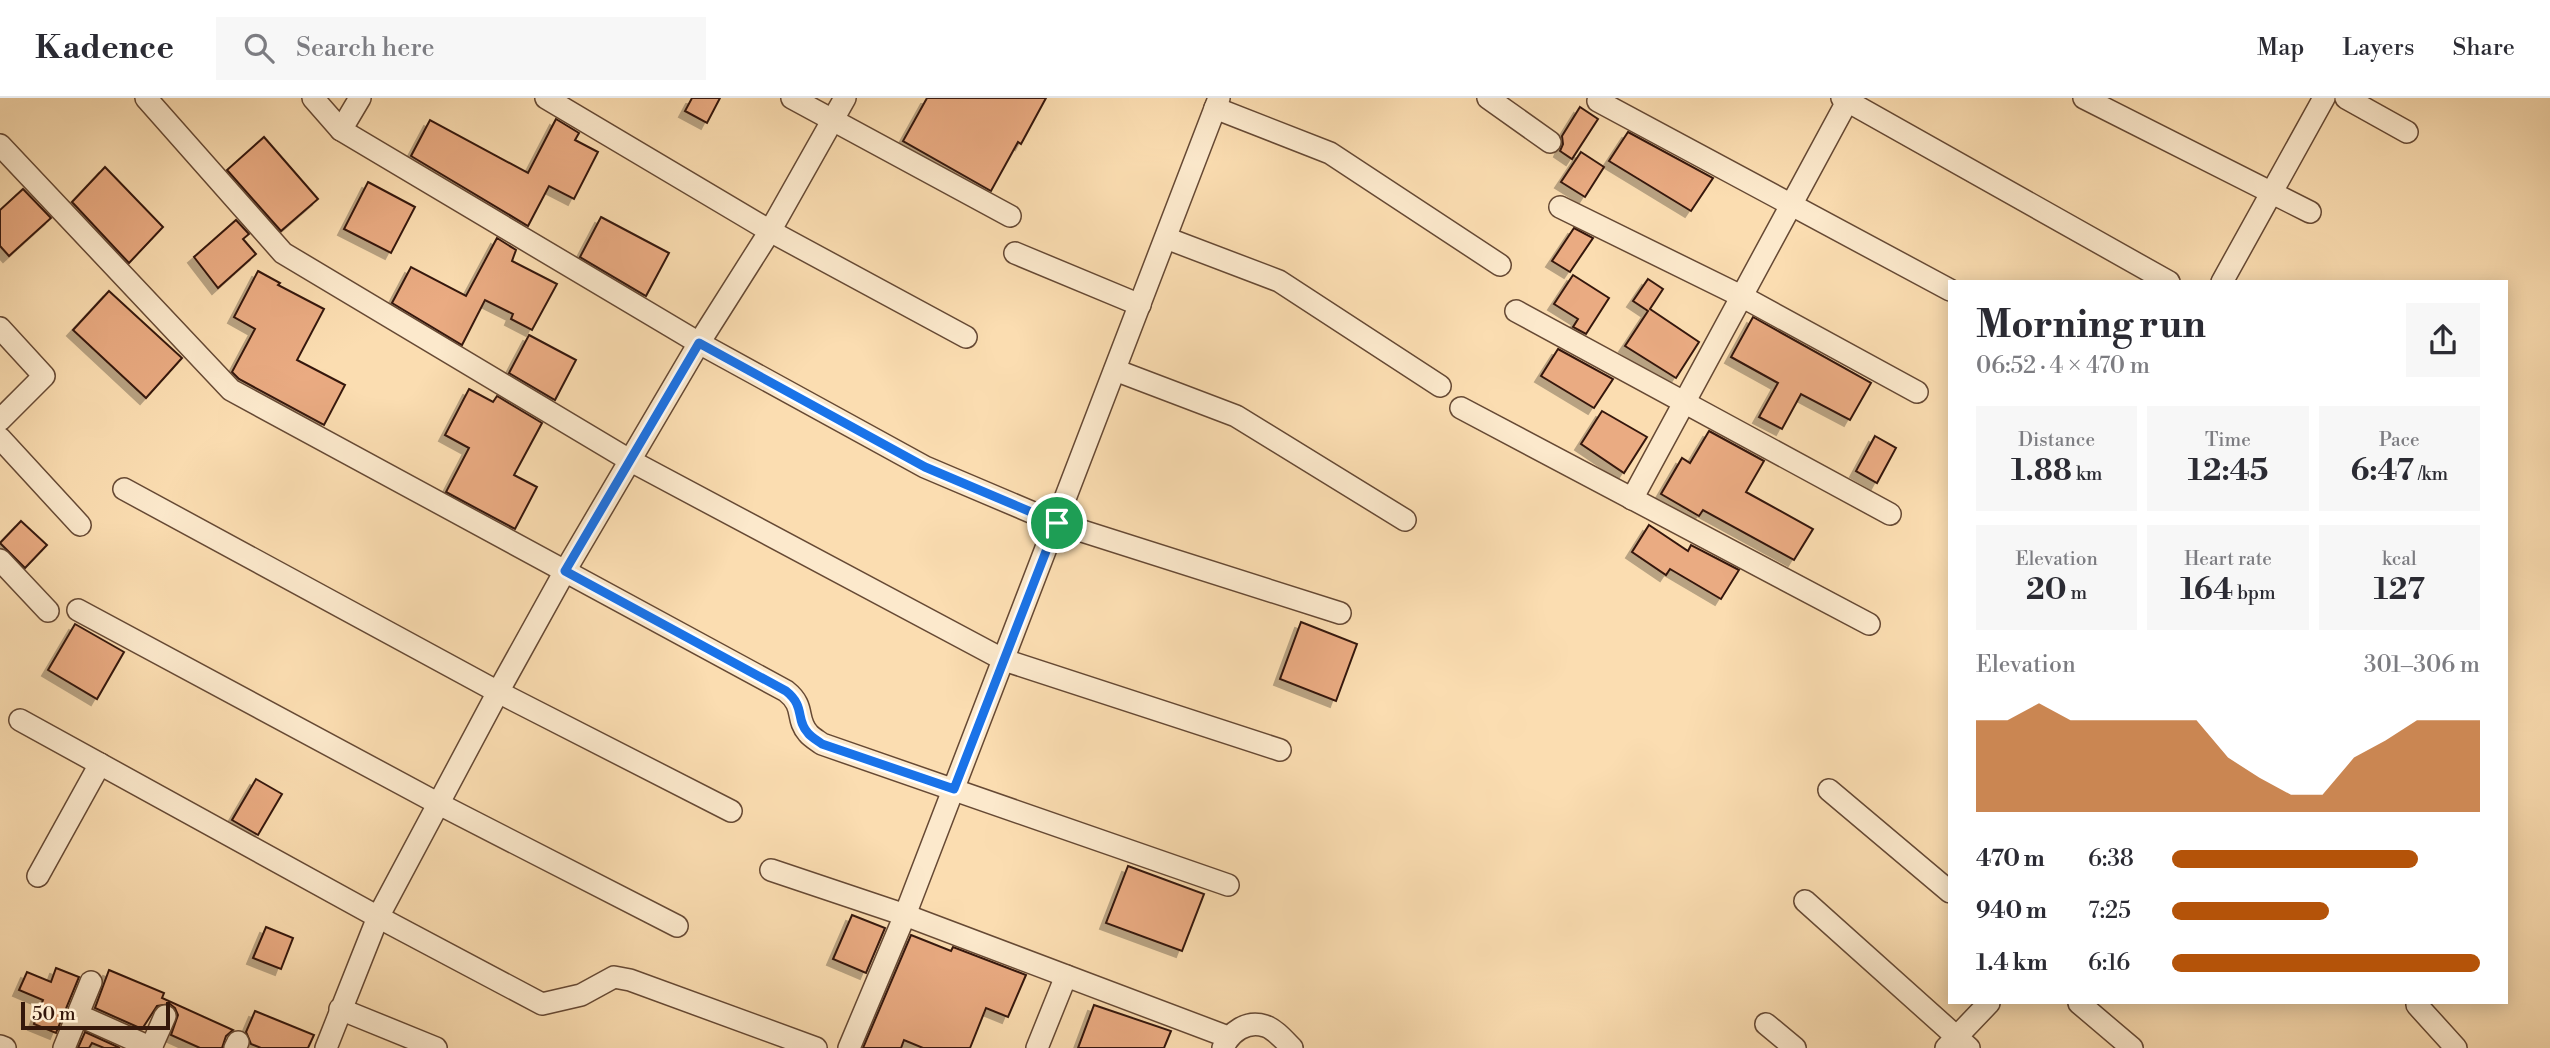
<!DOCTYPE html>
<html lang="en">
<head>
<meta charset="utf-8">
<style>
	:root { --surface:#fff; --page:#f7f7f7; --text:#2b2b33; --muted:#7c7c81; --line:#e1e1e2; --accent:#b45309 }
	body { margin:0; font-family:"Libre Bodoni",serif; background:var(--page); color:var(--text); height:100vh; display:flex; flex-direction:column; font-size:26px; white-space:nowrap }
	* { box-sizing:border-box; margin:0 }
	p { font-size:23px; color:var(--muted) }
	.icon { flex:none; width:38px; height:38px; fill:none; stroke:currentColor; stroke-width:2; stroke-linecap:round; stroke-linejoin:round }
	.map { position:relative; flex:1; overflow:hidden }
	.panel { position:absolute; left:1948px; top:182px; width:560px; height:724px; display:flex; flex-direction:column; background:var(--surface); border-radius:0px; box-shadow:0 4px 18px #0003 }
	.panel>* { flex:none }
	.scale { position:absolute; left:21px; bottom:18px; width:149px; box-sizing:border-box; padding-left:7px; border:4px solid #35180b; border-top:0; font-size:19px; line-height:24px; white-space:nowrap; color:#35180b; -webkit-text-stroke:5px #fce9cc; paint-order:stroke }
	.pin { position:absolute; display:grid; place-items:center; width:60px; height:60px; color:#fff; margin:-30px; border:4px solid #fff; border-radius:50%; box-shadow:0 2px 7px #0007 }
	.round { display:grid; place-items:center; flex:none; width:74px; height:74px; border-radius:0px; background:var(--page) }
	.summary { display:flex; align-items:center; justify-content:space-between; height:119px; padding:0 28px }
	h1 { font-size:38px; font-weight:800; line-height:52px }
	.metrics { display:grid; grid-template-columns:repeat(3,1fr); gap:10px; height:119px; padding:7px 28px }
	.metrics div { display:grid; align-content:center; border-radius:0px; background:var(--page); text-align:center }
	.metrics b { font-size:30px; font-weight:800 }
	.metrics small { font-size:19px; font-weight:400 }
	.metrics p { font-size:19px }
	.chart { height:196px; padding:14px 28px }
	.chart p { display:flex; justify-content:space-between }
	.chart svg { width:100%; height:126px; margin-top:7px; fill:var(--accent); opacity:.7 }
	ul { padding:0 28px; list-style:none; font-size:23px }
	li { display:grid; grid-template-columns:112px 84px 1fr; align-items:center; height:52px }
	li i { height:18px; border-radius:9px; background:var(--accent) }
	header { display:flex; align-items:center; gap:42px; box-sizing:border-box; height:98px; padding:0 35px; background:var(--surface); border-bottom:2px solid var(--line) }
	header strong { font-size:33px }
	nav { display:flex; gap:38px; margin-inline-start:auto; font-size:24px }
	.search { width:490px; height:63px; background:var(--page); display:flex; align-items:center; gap:18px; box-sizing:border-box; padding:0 24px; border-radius:0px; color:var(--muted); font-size:26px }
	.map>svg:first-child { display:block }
	.building { fill:#eaab82; stroke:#35180b; stroke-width:2; filter:url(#shadow) }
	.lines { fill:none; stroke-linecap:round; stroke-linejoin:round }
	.minor-casing { stroke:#664934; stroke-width:24 }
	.minor { stroke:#fce9cc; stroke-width:21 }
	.route-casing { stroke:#fff; stroke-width:14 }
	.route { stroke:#1a73e8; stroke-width:9 }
</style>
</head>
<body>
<header>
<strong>Kadence</strong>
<div class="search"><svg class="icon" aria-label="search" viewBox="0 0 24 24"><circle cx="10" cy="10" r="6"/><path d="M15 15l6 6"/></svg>Search here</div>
<nav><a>Map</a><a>Layers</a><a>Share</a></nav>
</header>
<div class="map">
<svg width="2550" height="950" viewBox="0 0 2550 950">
	<defs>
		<filter id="shadow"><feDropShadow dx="-6" dy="6" stdDeviation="0" flood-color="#0004"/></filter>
	</defs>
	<rect width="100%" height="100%" fill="#fbddb1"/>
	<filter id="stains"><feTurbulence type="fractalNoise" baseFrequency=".00286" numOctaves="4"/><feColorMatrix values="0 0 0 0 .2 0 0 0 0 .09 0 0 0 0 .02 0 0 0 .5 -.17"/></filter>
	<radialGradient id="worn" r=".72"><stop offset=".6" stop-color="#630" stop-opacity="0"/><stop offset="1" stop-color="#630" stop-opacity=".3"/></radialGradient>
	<g class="building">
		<polygon points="692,0 720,0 707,25 685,13"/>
		<polygon points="927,0 1046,0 1021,46 1018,44 991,93 903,43"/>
		<polygon points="1580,9 1598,21 1572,61 1560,53 1563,46 1562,38"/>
		<polygon points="556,21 579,35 575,42 598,54 574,101 549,88 528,128 411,58 430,22 528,75"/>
		<polygon points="1628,34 1713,80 1691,113 1609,63"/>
		<polygon points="264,39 318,101 281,133 227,72"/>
		<polygon points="1581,54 1604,69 1585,99 1561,84"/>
		<polygon points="105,69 163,129 129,165 72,104"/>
		<polygon points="368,84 415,109 391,155 344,131"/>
		<polygon points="23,91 51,120 9,158 0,148 0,112"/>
		<polygon points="601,119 669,155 646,198 580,159"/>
		<polygon points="236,122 249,136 243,141 256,156 218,190 194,159"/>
		<polygon points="1574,130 1593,140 1570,174 1552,163"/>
		<polygon points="497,140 516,152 512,163 557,186 532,232 511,221 513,216 485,202 462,247 392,205 411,169 466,198"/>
		<polygon points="258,173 280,185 278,187 324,211 297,262 345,287 324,327 239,281 232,274 255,231 234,219"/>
		<polygon points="1573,177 1609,200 1586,236 1573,229 1578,221 1554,206"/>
		<polygon points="1648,181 1663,191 1650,211 1699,244 1676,280 1625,248 1648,213 1633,203"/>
		<polygon points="109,193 182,260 146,300 73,232"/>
		<polygon points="1753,219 1871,285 1850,322 1801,296 1782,331 1759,319 1778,285 1731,259"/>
		<polygon points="529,237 576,262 555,302 509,275"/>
		<polygon points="1558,251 1613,281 1594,310 1541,278"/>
		<polygon points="469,291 493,304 497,298 542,325 514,377 537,389 515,431 446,394 469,350 445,337"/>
		<polygon points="1602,313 1647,339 1624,375 1581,346"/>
		<polygon points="1709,333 1764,363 1746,394 1813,431 1794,462 1703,412 1699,418 1661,396 1682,360 1690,365"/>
		<polygon points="1875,338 1896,350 1877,385 1856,373"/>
		<polygon points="21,423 47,447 25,470 0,445"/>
		<polygon points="1649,427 1688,453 1691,447 1739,472 1721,501 1670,471 1666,477 1632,454"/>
		<polygon points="1301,524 1357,546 1336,603 1280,581"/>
		<polygon points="75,526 124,554 97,601 48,572"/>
		<polygon points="256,681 282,696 258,737 232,722"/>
		<polygon points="1128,768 1204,796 1182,853 1106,825"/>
		<polygon points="852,817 885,830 866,875 833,861"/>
		<polygon points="266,829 293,840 281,871 253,860"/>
		<polygon points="911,837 951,853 953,849 1026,877 1008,919 986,910 970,950 923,950 904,942 901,950 863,950"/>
		<polygon points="56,870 79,879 56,935 34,926 43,902 19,892 27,874 51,884"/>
		<polygon points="109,872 164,895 162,900 233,932 226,938 222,950 200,950 171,937 178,917 175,910 170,906 157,908 142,931 95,910"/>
		<polygon points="1094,907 1171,933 1164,950 1078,950"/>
		<polygon points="255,913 314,937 308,950 261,950 251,946 246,934"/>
		<polygon points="85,934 120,950 104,950 92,945 89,950 78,950"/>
	</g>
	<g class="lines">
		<g class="minor-casing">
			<g id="minor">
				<polyline points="146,0 283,155 631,363 1004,562 1280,652"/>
				<polyline points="313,0 341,32 699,245 925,369 1057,425 1340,515"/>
				<polyline points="546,0 770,133 966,239"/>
				<polyline points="792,0 1010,118"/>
				<polyline points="1488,0 1550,44"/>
				<polyline points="1842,0 2169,184"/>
				<polyline points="2084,0 2310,114"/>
				<polyline points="2346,0 2407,34"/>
				<polyline points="1598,3 1950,192"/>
				<polyline points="1215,10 1330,55 1500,167"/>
				<polyline points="341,32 360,0"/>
				<path d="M0,47L231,292L786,593C806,609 795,620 808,635C811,639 818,643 822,646L1228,787"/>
				<polyline points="1560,109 1743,199 1917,294"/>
				<polyline points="1166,140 1279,183 1440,288"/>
				<polyline points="1015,155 1140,207"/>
				<polyline points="2222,184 2324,0"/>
				<polyline points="1516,213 1890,416"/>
				<polyline points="0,230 44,278 0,322"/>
				<polyline points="1115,272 1236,318 1405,422"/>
				<polyline points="1461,310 1869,526"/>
				<polyline points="0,340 80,427"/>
				<polyline points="124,391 498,594 731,713"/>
				<polyline points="1632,401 1849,0"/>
				<polyline points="0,462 48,513"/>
				<polyline points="78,512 439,706 677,828"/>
				<polyline points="20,622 378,819 542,906 581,897 614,879 630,882 816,950"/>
				<polyline points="1829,692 1950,794"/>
				<polyline points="771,772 905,817 1228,939"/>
				<polyline points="38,778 100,666"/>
				<polyline points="1805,803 1969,950"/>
				<polyline points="2079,905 2132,950"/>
				<polyline points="2417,907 2456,950"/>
				<polyline points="340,911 436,950"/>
				<polyline points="78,917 152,950"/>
				<polyline points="1766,926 1795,950"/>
				<polyline points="0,948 5,950"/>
				<polyline points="64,950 91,884"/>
				<polyline points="151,950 165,918"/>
				<polyline points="235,950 238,944"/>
				<polyline points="326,950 378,819 498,594 565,473 699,245 770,133 845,0"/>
				<polyline points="849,950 905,817 1219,0"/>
				<polyline points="1037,950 1066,878"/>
				<path d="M1223,950C1230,934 1247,922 1265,928C1275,931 1285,943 1292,950"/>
				<polyline points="1946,950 1989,905"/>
			</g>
		</g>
		<use href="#minor" class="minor"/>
	</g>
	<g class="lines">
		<g class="route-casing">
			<path id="route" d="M699,245L925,369L1057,425L954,691L822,646C818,643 811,639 808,635C795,621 806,609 786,593L565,473Z"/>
		</g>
		<use href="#route" class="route"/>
	</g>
	<rect width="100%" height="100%" filter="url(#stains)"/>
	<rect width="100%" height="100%" fill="url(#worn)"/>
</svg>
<div class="scale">50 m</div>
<div class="pin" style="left:1057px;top:425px;background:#1e9e55"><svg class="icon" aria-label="arrive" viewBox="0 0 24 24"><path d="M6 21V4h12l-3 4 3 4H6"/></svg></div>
<section class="panel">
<div class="summary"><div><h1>Morning run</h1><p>06:52 · 4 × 470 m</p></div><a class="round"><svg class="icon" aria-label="share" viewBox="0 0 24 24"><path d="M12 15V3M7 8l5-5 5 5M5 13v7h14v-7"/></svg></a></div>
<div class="metrics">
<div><p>Distance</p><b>1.88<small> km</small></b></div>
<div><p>Time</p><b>12:45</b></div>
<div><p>Pace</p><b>6:47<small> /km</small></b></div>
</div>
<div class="metrics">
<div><p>Elevation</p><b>20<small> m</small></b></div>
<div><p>Heart rate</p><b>164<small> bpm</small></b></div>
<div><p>kcal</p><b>127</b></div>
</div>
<div class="chart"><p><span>Elevation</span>301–306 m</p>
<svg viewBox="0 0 160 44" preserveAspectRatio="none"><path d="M0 44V12L10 12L20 6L30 12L40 12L50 12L60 12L70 12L80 25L90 32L100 38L110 38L120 25L130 19L140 12L150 12L160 12V44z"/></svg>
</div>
<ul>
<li><b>470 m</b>6:38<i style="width:80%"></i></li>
<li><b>940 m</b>7:25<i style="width:51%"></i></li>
<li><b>1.4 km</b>6:16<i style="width:100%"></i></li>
</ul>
</section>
</div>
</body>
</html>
